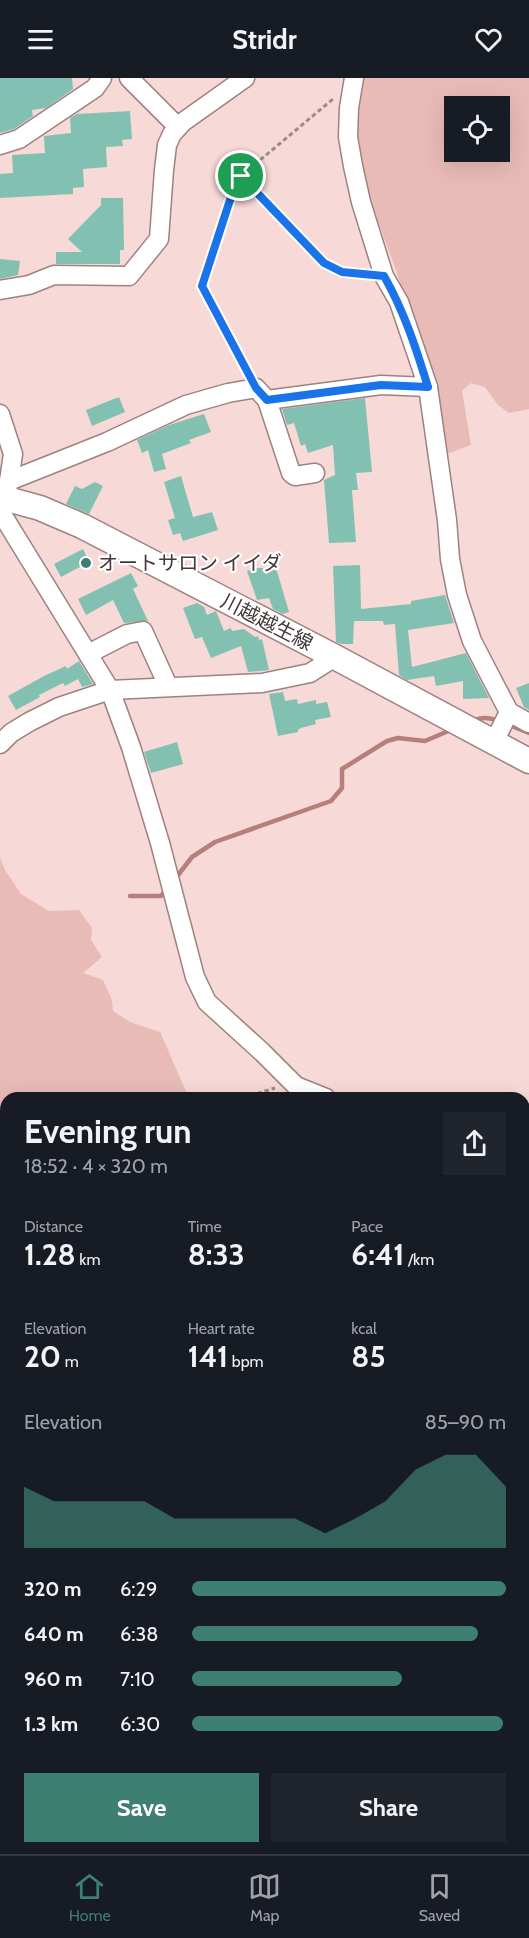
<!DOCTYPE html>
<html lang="en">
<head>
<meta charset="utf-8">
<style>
	:root { --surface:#171b24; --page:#20242c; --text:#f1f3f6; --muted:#9ea1a6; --line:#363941; --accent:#3d7f70 }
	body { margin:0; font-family:Cabin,"Noto Sans JP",sans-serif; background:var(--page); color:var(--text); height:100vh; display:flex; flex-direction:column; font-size:22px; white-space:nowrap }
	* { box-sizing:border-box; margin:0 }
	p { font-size:20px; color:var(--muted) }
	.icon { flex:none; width:33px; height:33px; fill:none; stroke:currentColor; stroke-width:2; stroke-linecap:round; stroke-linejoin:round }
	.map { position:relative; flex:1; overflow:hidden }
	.side { position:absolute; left:0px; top:1014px; width:530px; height:762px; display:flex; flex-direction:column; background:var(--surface); border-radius:18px 18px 0 0; box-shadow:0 6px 24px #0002 }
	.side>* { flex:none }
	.tools { position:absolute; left:444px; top:18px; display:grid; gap:12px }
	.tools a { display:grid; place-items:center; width:66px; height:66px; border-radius:0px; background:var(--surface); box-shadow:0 6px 24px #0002; font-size:30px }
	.pin { position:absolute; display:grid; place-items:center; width:51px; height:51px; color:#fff; margin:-26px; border:3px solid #fff; border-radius:50%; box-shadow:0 2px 6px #0007 }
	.round { display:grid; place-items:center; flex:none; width:63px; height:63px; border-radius:0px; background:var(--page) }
	.summary { display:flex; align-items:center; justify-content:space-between; height:102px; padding:0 24px }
	h1 { font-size:33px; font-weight:700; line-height:45px }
	.figures { display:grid; grid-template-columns:repeat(3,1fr); gap:9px; height:102px; padding:6px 24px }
	.figures div { display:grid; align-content:center }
	.figures b { font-size:30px; font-weight:700 }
	.figures small { font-size:16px; font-weight:400 }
	.figures p { font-size:16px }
	.chart { height:168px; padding:12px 24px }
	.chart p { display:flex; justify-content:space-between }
	.chart svg { width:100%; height:108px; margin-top:6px; fill:var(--accent); opacity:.7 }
	.primary-button { display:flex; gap:12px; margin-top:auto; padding:12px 24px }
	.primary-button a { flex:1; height:69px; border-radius:0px; background:var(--accent); color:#fff; font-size:24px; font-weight:700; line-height:69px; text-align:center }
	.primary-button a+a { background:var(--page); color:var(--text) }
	ul { padding:0 24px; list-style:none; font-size:20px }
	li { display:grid; grid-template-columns:96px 72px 1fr; align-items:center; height:45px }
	li i { height:15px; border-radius:8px; background:var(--accent) }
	header { display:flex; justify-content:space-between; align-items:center; height:78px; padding:0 24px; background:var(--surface); font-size:27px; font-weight:700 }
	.menu { display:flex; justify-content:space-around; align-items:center; height:84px; border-top:2px solid var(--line); background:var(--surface); font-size:16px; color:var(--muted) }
	.menu a { display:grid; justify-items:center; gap:3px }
	.menu .on { color:var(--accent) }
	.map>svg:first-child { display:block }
	.green { fill:#e9bbb7; fill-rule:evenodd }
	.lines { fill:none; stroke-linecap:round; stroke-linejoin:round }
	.stream { stroke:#b67f7b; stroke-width:4.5 }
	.building { fill:#82c1b1 }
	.minor-casing { stroke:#9d8280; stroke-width:21 }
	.major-casing { stroke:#9d8280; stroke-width:27 }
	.path { stroke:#9e8988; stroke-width:3; stroke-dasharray:4.5 3; stroke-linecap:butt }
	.minor { stroke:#fff; stroke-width:18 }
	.major { stroke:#fff; stroke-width:24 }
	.route-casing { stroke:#fff; stroke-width:12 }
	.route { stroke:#1a73e8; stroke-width:8 }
	.poi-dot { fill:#3d7f70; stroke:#fff; stroke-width:2 }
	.labels { text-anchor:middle; stroke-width:4.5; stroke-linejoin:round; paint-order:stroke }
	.poi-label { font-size:20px; fill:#433736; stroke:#fff; text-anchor:start }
	.street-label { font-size:20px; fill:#433736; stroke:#fff }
</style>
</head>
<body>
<header><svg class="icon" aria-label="menu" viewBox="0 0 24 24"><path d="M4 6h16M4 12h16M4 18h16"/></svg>Stridr<svg class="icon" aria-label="heart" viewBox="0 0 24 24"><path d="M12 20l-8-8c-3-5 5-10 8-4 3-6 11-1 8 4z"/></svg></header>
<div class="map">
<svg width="529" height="1776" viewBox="0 0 529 1776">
	<rect width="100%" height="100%" fill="#f7d9d7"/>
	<g class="green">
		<path d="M361,0H529V331L509,335L498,327L485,309L471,305L462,313L471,367L444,377L432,306L396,192L370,122L357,70V35ZM454,28H500V74H454Z"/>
		<polygon points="0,780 5,792 21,816 49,833 79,832 92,850 91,862 102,879 83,895 103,902 112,922 113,933 130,944 160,954 189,1020 6,1020 6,1363 0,1363"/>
	</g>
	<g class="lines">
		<g class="stream">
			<path d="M472,643C482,639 488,639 498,643"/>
			<polyline points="509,647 529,655"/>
			<polyline points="175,801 192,779 215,764 331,723 342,710 342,691 387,663 398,660 425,663 453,651"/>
			<polyline points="130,818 161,818 166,812"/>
			<polyline points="524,1190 529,1186"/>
			<polyline points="265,1776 268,1770"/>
		</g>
	</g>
	<g class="building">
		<polygon points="0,0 72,0 73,11 46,30 32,32 33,38 14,51 0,55"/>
		<polygon points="130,33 132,61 122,62 123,68 106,69 107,89 83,91 84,109 73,110 73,116 0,120 0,96 13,95 12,77 45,75 44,58 71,55 70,40 77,36"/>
		<polygon points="101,120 123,120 124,172 120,172 120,186 56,186 56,174 82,174 68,161 101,127"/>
		<polygon points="0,181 20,183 18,197 0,201"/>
		<polygon points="119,319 125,334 92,348 86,332"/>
		<polygon points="365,320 372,394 356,395 358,412 352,412 356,464 329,465 324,402 335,397 333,367 308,375 305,366 301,368 294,345 287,347 282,331"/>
		<polygon points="204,336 211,354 189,362 191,365 162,376 166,391 154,394 148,372 142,375 137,362 169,347"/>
		<polygon points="181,398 193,439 212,434 218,452 183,463 180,455 173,457 168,442 175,440 164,404"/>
		<polygon points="95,404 103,408 89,436 66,426 75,408 82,411"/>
		<polygon points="83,471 89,484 61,499 54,486"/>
		<polygon points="360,487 361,531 411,526 411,523 445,517 454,545 408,552 412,589 466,575 489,620 463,621 463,603 436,608 434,598 407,602 399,597 395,546 384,547 383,543 354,543 353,566 342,566 336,564 333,488"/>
		<polygon points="255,490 276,490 289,534 283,536 273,531 269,520 257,522 247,493"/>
		<polygon points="131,495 138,508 133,511 148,543 124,545 113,522 86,537 78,521"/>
		<polygon points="197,525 204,529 207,537 216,533 224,553 231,550 232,553 244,551 255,559 258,558 259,562 262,561 269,592 248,594 241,568 211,580 202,559 195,561 183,530"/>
		<polygon points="79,583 93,606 82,609 78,601 65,608 63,605 39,617 40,619 16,632 8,618 44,598 66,588 67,591"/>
		<polygon points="529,605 529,632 524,629 516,610"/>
		<polygon points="283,614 285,623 297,621 298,626 316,622 316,626 327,624 331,639 315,642 316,646 301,650 298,652 298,654 278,658 269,616"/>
		<polygon points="177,664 183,686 151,695 144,674"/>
	</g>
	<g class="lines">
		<g class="minor-casing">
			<g id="minor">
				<polyline points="129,0 178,49"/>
				<polyline points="354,0 349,30 348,59 353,88 361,124 384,198 399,224 428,309 447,442 450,481 457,517 472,563 509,634 494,664"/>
				<polyline points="0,67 19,61 95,10 102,0"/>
				<polyline points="0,212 29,207 54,197 129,198 159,161 164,92 167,67 172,56 183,44 245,0"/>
				<polyline points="267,322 291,395 295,398 315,395"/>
				<polyline points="0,336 13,376 9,403"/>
				<polyline points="5,420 9,403 107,364 186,327 228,315 256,310 267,322 381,307 428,309"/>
				<polyline points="0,433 110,612 131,669 160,765 195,899 207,924 262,974 296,1008 326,1020"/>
				<polyline points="88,576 127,556 143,553 168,608"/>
				<polyline points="509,634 529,645"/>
				<polyline points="0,666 11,655 29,644 59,629 110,612 262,605 310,595 335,579"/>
				<polyline points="524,1103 529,1105"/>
				<polyline points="524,1177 529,1172"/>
				<polyline points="524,1742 529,1737"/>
				<polyline points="251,1776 255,1770"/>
				<polyline points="479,1776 486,1770"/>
			</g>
		</g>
		<g class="major-casing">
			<polyline id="major" points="0,419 40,430 82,448 335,579 529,683"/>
		</g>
		<g class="path">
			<polyline points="241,98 324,185 342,194 367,198"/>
			<polyline points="249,294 202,208 230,122 241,98 333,21"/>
			<polyline points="243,1020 275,1010"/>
			<polyline points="0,1098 6,1097"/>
			<polyline points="0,1367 6,1367"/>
			<polyline points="0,1540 6,1539"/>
		</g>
		<use href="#minor" class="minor"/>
		<use href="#major" class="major"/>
	</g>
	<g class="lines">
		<g class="route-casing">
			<path id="route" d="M241,98L324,185L342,194L384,198C404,233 416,270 428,309L381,307L267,322L256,310L202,208L230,122Z"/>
		</g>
		<use href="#route" class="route"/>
	</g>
	<circle class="poi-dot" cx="86" cy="485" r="6"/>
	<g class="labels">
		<g class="poi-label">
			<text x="98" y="492">オートサロン イイダ</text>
		</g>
		<g class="street-label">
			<text transform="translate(267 544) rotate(27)" y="7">川越越生線</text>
		</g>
	</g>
</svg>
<div class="tools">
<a><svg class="icon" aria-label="locate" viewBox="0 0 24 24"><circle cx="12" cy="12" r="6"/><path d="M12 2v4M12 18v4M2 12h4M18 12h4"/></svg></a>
</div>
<div class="pin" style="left:241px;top:98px;background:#1e9e55"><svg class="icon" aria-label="arrive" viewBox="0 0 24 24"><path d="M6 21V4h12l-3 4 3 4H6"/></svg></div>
<section class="side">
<div class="summary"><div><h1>Evening run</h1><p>18:52 · 4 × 320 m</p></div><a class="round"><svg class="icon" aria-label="share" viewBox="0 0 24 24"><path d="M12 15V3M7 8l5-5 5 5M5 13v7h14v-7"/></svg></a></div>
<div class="figures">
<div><p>Distance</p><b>1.28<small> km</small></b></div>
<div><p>Time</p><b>8:33</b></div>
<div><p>Pace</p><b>6:41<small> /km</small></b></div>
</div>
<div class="figures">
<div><p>Elevation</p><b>20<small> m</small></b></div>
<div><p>Heart rate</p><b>141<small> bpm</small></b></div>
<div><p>kcal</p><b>85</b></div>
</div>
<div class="chart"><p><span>Elevation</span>85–90 m</p>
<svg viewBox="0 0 160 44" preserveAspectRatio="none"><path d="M0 44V19L10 25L20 25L30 25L40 25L50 32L60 32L70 32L80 32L90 32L100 38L110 32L120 25L130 12L140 6L150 6L160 19V44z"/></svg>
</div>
<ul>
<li><b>320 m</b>6:29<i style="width:100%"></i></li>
<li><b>640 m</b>6:38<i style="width:91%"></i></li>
<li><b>960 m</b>7:10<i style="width:67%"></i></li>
<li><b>1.3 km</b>6:30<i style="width:99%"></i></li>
</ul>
<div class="primary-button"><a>Save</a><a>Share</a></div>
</section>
</div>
<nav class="menu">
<a class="on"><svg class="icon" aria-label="home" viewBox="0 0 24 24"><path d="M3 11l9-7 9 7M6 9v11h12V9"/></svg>Home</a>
<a><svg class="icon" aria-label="map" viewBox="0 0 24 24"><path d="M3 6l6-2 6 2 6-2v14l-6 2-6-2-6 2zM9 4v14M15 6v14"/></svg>Map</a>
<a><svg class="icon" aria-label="saved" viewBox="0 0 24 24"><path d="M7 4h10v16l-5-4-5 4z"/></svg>Saved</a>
</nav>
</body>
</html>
